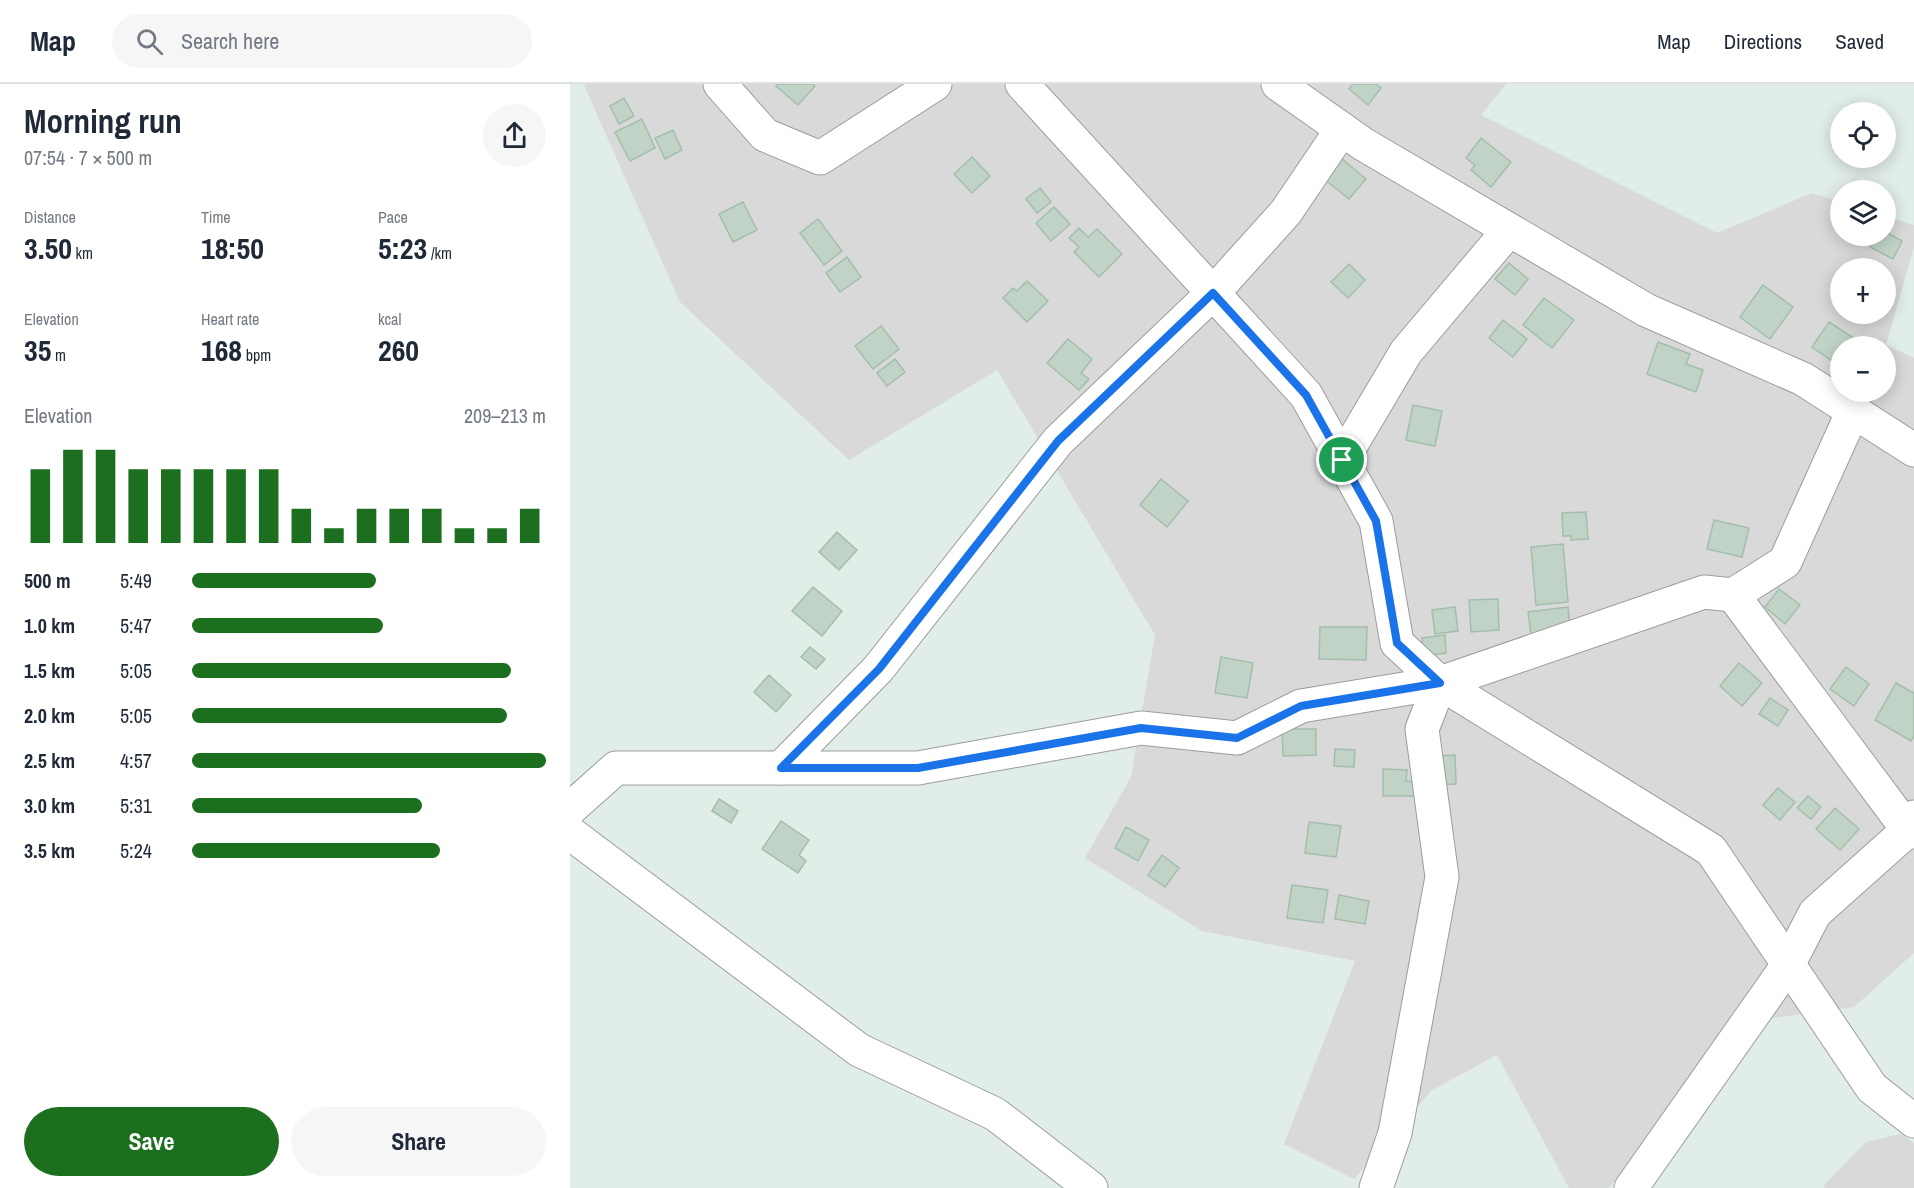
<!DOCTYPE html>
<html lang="en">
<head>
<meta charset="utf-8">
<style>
	:root { --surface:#fff; --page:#f6f6f7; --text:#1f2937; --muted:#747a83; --line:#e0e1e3; --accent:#1c6f1f }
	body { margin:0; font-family:"Archivo Narrow",sans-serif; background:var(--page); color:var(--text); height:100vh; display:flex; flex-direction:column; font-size:22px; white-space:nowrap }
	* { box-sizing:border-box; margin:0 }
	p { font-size:20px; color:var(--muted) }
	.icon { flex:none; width:33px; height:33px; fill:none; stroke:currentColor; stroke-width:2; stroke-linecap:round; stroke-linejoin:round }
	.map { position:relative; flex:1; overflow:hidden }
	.side { display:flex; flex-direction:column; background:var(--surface); width:570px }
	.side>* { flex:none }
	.controls { position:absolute; left:1260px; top:18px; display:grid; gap:12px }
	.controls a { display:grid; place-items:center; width:66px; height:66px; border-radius:50%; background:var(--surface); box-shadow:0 3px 15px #0003; font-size:30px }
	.pin { position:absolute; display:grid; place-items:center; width:51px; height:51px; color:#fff; margin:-26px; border:3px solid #fff; border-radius:50%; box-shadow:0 2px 6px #0007 }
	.round { display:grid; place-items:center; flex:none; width:63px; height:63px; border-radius:32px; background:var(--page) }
	.headline { display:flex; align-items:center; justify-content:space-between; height:102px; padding:0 24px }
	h1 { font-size:33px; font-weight:700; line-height:45px }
	.metrics { display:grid; grid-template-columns:repeat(3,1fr); gap:9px; height:102px; padding:6px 24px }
	.metrics div { display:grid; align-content:center }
	.metrics b { font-size:30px; font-weight:700 }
	.metrics small { font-size:16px; font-weight:400 }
	.metrics p { font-size:16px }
	.chart { height:168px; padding:12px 24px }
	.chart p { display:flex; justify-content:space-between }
	.chart svg { width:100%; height:108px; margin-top:6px; stroke:var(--accent); stroke-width:6 }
	.primary-button { display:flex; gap:12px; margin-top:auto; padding:12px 24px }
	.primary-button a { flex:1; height:69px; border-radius:36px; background:var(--accent); color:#fff; font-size:24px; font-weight:700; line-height:69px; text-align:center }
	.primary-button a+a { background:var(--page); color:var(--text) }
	ul { padding:0 24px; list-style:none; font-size:20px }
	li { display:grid; grid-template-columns:96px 72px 1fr; align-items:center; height:45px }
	li i { height:15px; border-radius:8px; background:var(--accent) }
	header { display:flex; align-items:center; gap:36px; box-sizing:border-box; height:84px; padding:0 30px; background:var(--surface); border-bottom:2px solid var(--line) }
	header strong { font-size:28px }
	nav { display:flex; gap:33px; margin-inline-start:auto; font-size:21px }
	.search { width:420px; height:54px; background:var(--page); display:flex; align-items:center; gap:15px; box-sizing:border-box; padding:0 21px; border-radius:33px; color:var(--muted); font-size:22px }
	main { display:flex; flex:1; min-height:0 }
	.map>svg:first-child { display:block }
	.residential { fill:#d8d9d8; fill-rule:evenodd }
	.building { fill:#c1d3c7; stroke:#a3beac; stroke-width:1.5 }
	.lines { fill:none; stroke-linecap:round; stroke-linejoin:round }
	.minor-casing { stroke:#9c9c9c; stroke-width:35 }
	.minor { stroke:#fff; stroke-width:33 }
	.route-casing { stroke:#fff; stroke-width:12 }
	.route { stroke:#1a73e8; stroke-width:8 }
</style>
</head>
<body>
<header>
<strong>Map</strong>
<div class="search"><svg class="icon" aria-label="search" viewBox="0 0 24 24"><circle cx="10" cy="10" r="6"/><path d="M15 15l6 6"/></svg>Search here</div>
<nav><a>Map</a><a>Directions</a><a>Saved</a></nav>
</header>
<main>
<section class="side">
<div class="headline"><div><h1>Morning run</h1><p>07:54 · 7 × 500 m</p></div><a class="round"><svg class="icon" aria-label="share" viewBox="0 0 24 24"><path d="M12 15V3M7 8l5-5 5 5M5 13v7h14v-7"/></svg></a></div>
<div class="metrics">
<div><p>Distance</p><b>3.50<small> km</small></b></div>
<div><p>Time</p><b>18:50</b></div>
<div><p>Pace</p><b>5:23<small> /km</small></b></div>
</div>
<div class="metrics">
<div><p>Elevation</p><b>35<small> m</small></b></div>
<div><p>Heart rate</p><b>168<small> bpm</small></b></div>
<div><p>kcal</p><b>260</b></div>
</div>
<div class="chart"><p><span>Elevation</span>209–213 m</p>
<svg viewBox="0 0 160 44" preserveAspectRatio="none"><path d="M5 44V14M15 44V6M25 44V6M35 44V14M45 44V14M55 44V14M65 44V14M75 44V14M85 44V30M95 44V38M105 44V30M115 44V30M125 44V30M135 44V38M145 44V38M155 44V30"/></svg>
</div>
<ul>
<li><b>500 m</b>5:49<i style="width:52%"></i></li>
<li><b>1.0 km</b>5:47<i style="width:54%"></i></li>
<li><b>1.5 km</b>5:05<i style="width:90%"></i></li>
<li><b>2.0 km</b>5:05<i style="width:89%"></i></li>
<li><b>2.5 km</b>4:57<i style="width:100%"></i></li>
<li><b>3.0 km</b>5:31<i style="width:65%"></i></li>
<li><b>3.5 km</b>5:24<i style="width:70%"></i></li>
</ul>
<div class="primary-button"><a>Save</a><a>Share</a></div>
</section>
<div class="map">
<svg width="1344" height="1104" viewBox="0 0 1344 1104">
	<rect width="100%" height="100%" fill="#e1ede7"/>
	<g class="residential">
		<path d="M16,0H936L911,31L1147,149L1242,109L1270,118V152H1316V132L1344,141V163L1316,261L1344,274V869L1284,923L1196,935L1038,1104H999L927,971L862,1006L784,1095L714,1060L785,877L632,847L515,774L561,693L585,551L427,286L279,376L110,218L14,1ZM1270,184H1316V230H1270ZM1270,262H1316V308H1270Z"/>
		<polygon points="1331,1050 1344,1059 1344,1104 1255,1104 1253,1102 1296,1058"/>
	</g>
	<g class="building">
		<polygon points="208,0 243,0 245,2 228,21 206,2"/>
		<polygon points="783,0 806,0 811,4 798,21 779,5"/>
		<polygon points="54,14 64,32 49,40 40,22"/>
		<polygon points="72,35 85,64 60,77 45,48"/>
		<polygon points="103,46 112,66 95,75 85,54"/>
		<polygon points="911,54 941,78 921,103 901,86 905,81 896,74"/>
		<polygon points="402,73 420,92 402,109 384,90"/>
		<polygon points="771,74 796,95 779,115 753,94"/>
		<polygon points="470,104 481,118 467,129 456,115"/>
		<polygon points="173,118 187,146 163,158 149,130"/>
		<polygon points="484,123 500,140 481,157 466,139"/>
		<polygon points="248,135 272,167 254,181 230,149"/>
		<polygon points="509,144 518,153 527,145 552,170 529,193 504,168 509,163 499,154"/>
		<polygon points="1316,148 1332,157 1323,175 1300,163 1306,152 1316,152"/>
		<polygon points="277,173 291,193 270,208 256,189"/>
		<polygon points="939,179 958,195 945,211 925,195"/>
		<polygon points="779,180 795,196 778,214 761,198"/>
		<polygon points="457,197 478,217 457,238 433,214 443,204 447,207"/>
		<polygon points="1193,201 1223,223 1200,255 1170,233"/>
		<polygon points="974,214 1004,236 982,264 953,241"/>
		<polygon points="933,236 957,255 943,273 919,254"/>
		<polygon points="1259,238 1282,253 1276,262 1270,262 1270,271 1265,279 1242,263"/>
		<polygon points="311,242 329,265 303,285 285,262"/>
		<polygon points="498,255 522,275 511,289 519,295 509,306 477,279"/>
		<polygon points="1088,258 1120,270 1116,280 1133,286 1126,308 1077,290"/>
		<polygon points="325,275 335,288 317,302 307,289"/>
		<polygon points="843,321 872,327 865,362 836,356"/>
		<polygon points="591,395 618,417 597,443 570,421"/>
		<polygon points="1016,428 1018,455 1001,456 1001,452 993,452 992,429"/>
		<polygon points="1144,436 1179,444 1172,473 1137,465"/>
		<polygon points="267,448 287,466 269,486 249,468"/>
		<polygon points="993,460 998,518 966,521 961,463"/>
		<polygon points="243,503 272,527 252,552 222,527"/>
		<polygon points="1209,505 1230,521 1215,540 1195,523"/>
		<polygon points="928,515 929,546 901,548 899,516"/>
		<polygon points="885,523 888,547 865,550 862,526"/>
		<polygon points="998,523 1000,547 961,551 958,528"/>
		<polygon points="750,543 797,543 796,576 749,575"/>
		<polygon points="875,551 876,569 853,572 852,554"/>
		<polygon points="240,563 255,575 246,585 231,573"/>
		<polygon points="651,573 683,579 677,614 645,609"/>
		<polygon points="1169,579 1192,599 1172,622 1150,602"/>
		<polygon points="1276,583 1299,600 1284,622 1260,605"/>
		<polygon points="199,591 221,611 206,628 184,608"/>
		<polygon points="1326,599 1344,609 1344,652 1341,657 1305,636"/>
		<polygon points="1200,614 1218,626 1208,642 1189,630"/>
		<polygon points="712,645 746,645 746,671 713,672"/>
		<polygon points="765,665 785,666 784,683 764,682"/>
		<polygon points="885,671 886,700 867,701 866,672"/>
		<polygon points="813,685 837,686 836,697 850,698 850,712 813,712"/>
		<polygon points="1208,704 1225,718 1210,736 1193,721"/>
		<polygon points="1238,712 1251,723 1241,735 1227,724"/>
		<polygon points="149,715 168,727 161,739 142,727"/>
		<polygon points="1265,724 1289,745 1270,766 1246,745"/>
		<polygon points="211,737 239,756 229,771 236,777 228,789 192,765"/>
		<polygon points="739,738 771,742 766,773 735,769"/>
		<polygon points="556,743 579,756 568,777 545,764"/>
		<polygon points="592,771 609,784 595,803 578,791"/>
		<polygon points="722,801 758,806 753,839 717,834"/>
		<polygon points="769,811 799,817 795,840 765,835"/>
	</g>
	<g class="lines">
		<g class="minor-casing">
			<g id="minor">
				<polyline points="150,0 195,51 250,74 365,0"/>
				<polyline points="452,0 736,311 806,437 827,559 870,599 1141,766 1302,1004 1344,1037"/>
				<polyline points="708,0 793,60 1076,226 1233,295 1344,366"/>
				<polyline points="772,376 836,268 939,146"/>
				<polyline points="1163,511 1338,746 1344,748"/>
				<polyline points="211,684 308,585 488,357 643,209 716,128 772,45"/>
				<polyline points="0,725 46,684 348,684 571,644 667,654 731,622 870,599 1134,508 1163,511 1215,478 1283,327"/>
				<polyline points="0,749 289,966 425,1030 521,1104"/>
				<polyline points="806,1104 825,1049 872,793 852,645 870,599"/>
				<polyline points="1061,1104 1218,881 1245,829 1338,746 1344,733"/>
			</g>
		</g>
		<use href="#minor" class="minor"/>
	</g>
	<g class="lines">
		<g class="route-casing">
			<polygon id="route" points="643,209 736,311 806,437 827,559 870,599 731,622 667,654 571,644 348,684 211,684 309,585 488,357"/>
		</g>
		<use href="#route" class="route"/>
	</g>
</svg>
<div class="controls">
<a><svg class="icon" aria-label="locate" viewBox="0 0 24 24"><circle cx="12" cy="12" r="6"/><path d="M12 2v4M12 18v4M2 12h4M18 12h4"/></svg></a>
<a><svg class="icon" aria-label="layers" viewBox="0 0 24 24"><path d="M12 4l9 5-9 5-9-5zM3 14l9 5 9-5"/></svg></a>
<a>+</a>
<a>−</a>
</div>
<div class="pin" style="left:772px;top:376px;background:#1e9e55"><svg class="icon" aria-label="arrive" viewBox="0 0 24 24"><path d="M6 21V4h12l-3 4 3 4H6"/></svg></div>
</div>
</main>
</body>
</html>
